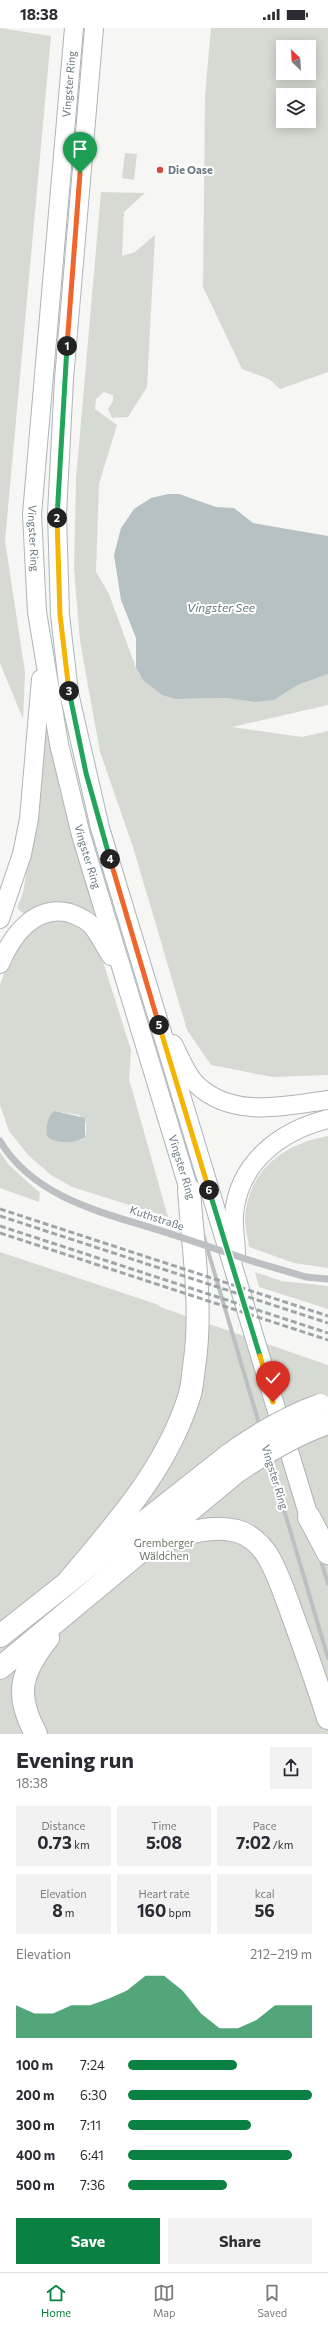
<!DOCTYPE html>
<html lang="en">
<head>
<meta charset="utf-8">
<style>
	:root { --surface:#fff; --page:#f2f2f3; --text:#2b2b33; --muted:#7c7c81; --line:#e1e1e2; --accent:#0b8043 }
	body { margin:0; font-family:Commissioner,sans-serif; background:var(--page); color:var(--text); height:100vh; display:flex; flex-direction:column; font-size:15px; white-space:nowrap }
	* { box-sizing:border-box; margin:0 }
	p { font-size:13px; color:var(--muted) }
	.icon { flex:none; width:22px; height:22px; fill:none; stroke:currentColor; stroke-width:2; stroke-linecap:round; stroke-linejoin:round }
	.map { position:relative; height:1706px; overflow:hidden }
	.panel { display:flex; flex-direction:column; background:var(--surface); flex:1 }
	.panel>* { flex:none }
	.needle { width:26px; rotate:335deg }
	.fabs { position:absolute; left:276px; top:12px; display:grid; gap:8px }
	.fabs a { display:grid; place-items:center; width:40px; height:40px; border-radius:0px; background:var(--surface); box-shadow:0 2px 10px #0003; font-size:20px }
	.pin { position:absolute; display:grid; place-items:center; width:34px; height:34px; color:#fff; margin:-41px -17px; border-radius:50% 50% 50% 0; rotate:-45deg; box-shadow:0 0 4px #0007 }
	.pin .icon { rotate:45deg }
	.km { position:absolute; width:20px; height:20px; margin:-10px; border-radius:50%; background:#222; color:#fff; font-size:11px; line-height:20px; text-align:center }
	.round { display:grid; place-items:center; flex:none; width:42px; height:42px; border-radius:0px; background:var(--page) }
	.headline { display:flex; align-items:center; justify-content:space-between; height:68px; padding:0 16px }
	h1 { font-size:22px; font-weight:700; line-height:30px }
	.stats { display:grid; grid-template-columns:repeat(3,1fr); gap:6px; height:68px; padding:4px 16px }
	.stats div { display:grid; align-content:center; border-radius:0px; background:var(--page); text-align:center }
	.stats b { font-size:17px; font-weight:700 }
	.stats small { font-size:11px; font-weight:400 }
	.stats p { font-size:11px }
	.chart { height:112px; padding:8px 16px }
	.chart p { display:flex; justify-content:space-between }
	.chart svg { width:100%; height:72px; margin-top:4px; fill:var(--accent); opacity:.7 }
	.primary-button { display:flex; gap:8px; margin-top:auto; padding:8px 16px }
	.primary-button a { flex:1; height:46px; border-radius:0px; background:var(--accent); color:#fff; font-size:16px; font-weight:700; line-height:46px; text-align:center }
	.primary-button a+a { background:var(--page); color:var(--text) }
	ul { padding:0 16px; list-style:none; font-size:13px }
	li { display:grid; grid-template-columns:64px 48px 1fr; align-items:center; height:30px }
	li i { height:10px; border-radius:5px; background:var(--accent) }
	.status { display:flex; justify-content:space-between; align-items:center; height:28px; padding:0 20px; background:var(--surface); direction:ltr }
	.status svg { height:11px; fill:currentColor }
	.tabs { display:flex; justify-content:space-around; align-items:center; height:56px; border-top:1px solid var(--line); background:var(--surface); font-size:11px; color:var(--muted) }
	.tabs a { display:grid; justify-items:center; gap:2px }
	.tabs .on { color:var(--accent) }
	.map>svg:first-child { display:block }
	.green { fill:#d7dad3; fill-rule:evenodd }
	.water { fill:#b5c1c3 }
	.lines { fill:none; stroke-linecap:round; stroke-linejoin:round }
	.secondary-casing { stroke:#aeb5b8; stroke-width:20 }
	.motorway-casing { stroke:#b0b4b6; stroke-width:24 }
	.minor { stroke:#bcc0c3; stroke-width:4 }
	.tertiary { stroke:#bcc0c3; stroke-width:7 }
	.secondary { stroke:#fff; stroke-width:18 }
	.motorway { stroke:#fff; stroke-width:22 }
	.rail { stroke:#9ea5a9; stroke-width:3; stroke-dasharray:6 3; stroke-linecap:butt }
	.motorway-bridge-casing { stroke:#b0b4b6; stroke-width:24; stroke-linecap:butt }
	.tertiary-bridge { stroke:#bcc0c3; stroke-width:7 }
	.motorway-bridge { stroke:#fff; stroke-width:22 }
	.split-1-casing { stroke:#fff; stroke-width:8 }
	.split-2-casing { stroke:#fff; stroke-width:8 }
	.split-3-casing { stroke:#fff; stroke-width:8 }
	.split-4-casing { stroke:#fff; stroke-width:8 }
	.split-5-casing { stroke:#fff; stroke-width:8 }
	.split-6-casing { stroke:#fff; stroke-width:8 }
	.split-7-casing { stroke:#fff; stroke-width:8 }
	.split-8-casing { stroke:#fff; stroke-width:8 }
	.split-1 { stroke:#f0652b; stroke-width:5 }
	.split-2 { stroke:#22a559; stroke-width:5 }
	.split-3 { stroke:#f5b400; stroke-width:5 }
	.split-4 { stroke:#22a559; stroke-width:5 }
	.split-5 { stroke:#f0652b; stroke-width:5 }
	.split-6 { stroke:#f5b400; stroke-width:5 }
	.split-7 { stroke:#22a559; stroke-width:5 }
	.split-8 { stroke:#f5b400; stroke-width:5 }
	.poi-dot { fill:#cc4c3d; stroke:#fff; stroke-width:1.5 }
	.labels { text-anchor:middle; stroke-width:4; stroke-linejoin:round; paint-order:stroke }
	.street-label { font-size:11px; fill:#697981; stroke:#fff }
	.poi-label { font-size:11px; font-weight:bold; fill:#697981; stroke:#fff; text-anchor:start }
	.park-label { font-size:11px; fill:#6d7967; stroke:#fff }
	.water-label { font-size:12px; font-style:italic; fill:#657a7d; stroke:#fff }
</style>
</head>
<body>
<div class="status"><b>18:38</b><svg viewBox="0 0 49 12"><path d="M0 12V9h3v3zM5 12V6h3v6zM10 12V3h3v9zM15 12V0h3v12zM26 1h20v11H26zM47 4h2v5h-2z"/></svg></div>
<div class="map">
<svg width="328" height="1706" viewBox="0 0 328 1706">
	<rect width="100%" height="100%" fill="#f6f6f4"/>
	<g class="green">
		<polygon points="0,0 51,8 5,513 25,644 23,691 0,635"/>
		<path d="M211,0H328V344L280,361L269,351L242,341L203,259L205,68ZM283,19H309V45H283ZM283,67H309V93H283Z"/>
		<polygon points="125,125 137,126 134,152 122,150"/>
		<polygon points="101,164 145,165 124,184 122,228 135,224 155,207 147,359 128,389 112,390 108,381 113,373 113,367 104,364 96,371 95,381 117,397 99,456 96,544 109,566 136,640 139,646 176,671 226,670 255,674 281,668 298,657 328,646 328,677 232,699 302,709 328,703 328,1047 272,1049 211,1037 187,1002 133,819 100,724 80,613 74,540 76,451"/>
		<polygon points="45,695 67,790 97,889 92,891 25,887 17,880 23,865 40,757"/>
		<path d="M63,889L88,903L99,921L131,1022L129,1051L168,1189L72,1159L51,1147L29,1128L9,1103L0,1077V957L10,928L34,895ZM55,1083L79,1087L86,1095V1106L82,1112L58,1113Z"/>
		<path d="M328,1108V1240L294,1235L249,1219C248,1210 245,1201 245,1192C247,1143 283,1116 328,1108Z"/>
		<polygon points="0,1124 9,1137 40,1165 39,1174 0,1160"/>
		<polygon points="0,1224 159,1277 160,1279 328,1337 328,1706 0,1706"/>
		<polygon points="255,1244 281,1253 328,1258 328,1281 259,1259"/>
	</g>
	<g class="water">
		<polygon points="168,466 179,466 216,479 234,480 253,495 328,508 328,646 298,657 274,672 255,674 226,670 176,671 162,667 143,652 136,640 136,610 121,572 114,527 121,500 134,481 151,470"/>
		<path d="M55,1083L85,1090V1109C76,1116 55,1116 47,1108C46,1100 47,1087 55,1083Z"/>
	</g>
	<g class="lines">
		<g class="secondary-casing">
			<g id="secondary">
				<path id="s1" d="M74,0L32,486L37,584L59,716L81,807L189,1162"/>
				<polyline points="94,0 64,351 57,486 60,587 69,665 100,800 309,1489"/>
				<polyline points="0,891 22,826 29,791 41,651"/>
				<path d="M0,936C12,907 35,876 70,885C78,888 88,892 93,899C100,908 105,919 111,928"/>
				<path d="M173,1016C180,1029 186,1046 196,1056C232,1091 284,1078 328,1072"/>
				<path d="M236,1227C236,1214 233,1200 234,1187C238,1135 280,1103 328,1091"/>
			</g>
		</g>
		<g class="motorway-casing">
			<g id="motorway">
				<polyline points="309,1489 328,1525"/>
				<path d="M145,1519C174,1510 207,1495 237,1503C248,1506 259,1515 266,1525C277,1542 284,1564 291,1583C304,1619 317,1654 328,1690"/>
				<path d="M67,1555C116,1496 167,1441 190,1366C192,1358 193,1348 194,1339C203,1281 193,1220 189,1162"/>
				<polyline points="0,1608 229,1427"/>
				<polyline points="0,1640 235,1445"/>
				<path d="M36,1706C14,1666 21,1644 48,1610"/>
			</g>
		</g>
		<g class="minor">
			<polyline points="203,1206 260,1399"/>
			<polyline points="269,1431 328,1630"/>
			<polyline points="320,1529 328,1556"/>
		</g>
		<g class="tertiary">
			<path d="M0,1113C36,1173 110,1186 171,1206"/>
			<polyline points="255,1234 306,1249 328,1251"/>
		</g>
		<use href="#secondary" class="secondary"/>
		<use href="#motorway" class="motorway"/>
		<g class="rail">
			<polyline points="0,1181 328,1288"/>
			<polyline points="0,1188 328,1295"/>
			<polyline points="0,1198 328,1305"/>
			<polyline points="0,1205 328,1312"/>
		</g>
		<g class="motorway-bridge-casing">
			<g id="motorway-bridge">
				<path d="M229,1427C258,1406 287,1389 320,1377"/>
				<path d="M235,1445C264,1425 292,1408 325,1396"/>
			</g>
		</g>
		<polyline class="tertiary-bridge" points="171,1206 255,1234"/>
		<use href="#motorway-bridge" class="motorway-bridge"/>
	</g>
	<g class="lines">
		<g class="split-1-casing">
			<polyline id="split-1" points="67,318 80,145"/>
		</g>
		<g class="split-2-casing">
			<polyline id="split-2" points="57,490 67,318"/>
		</g>
		<g class="split-3-casing">
			<polyline id="split-3" points="57,490 60,587 69,663"/>
		</g>
		<g class="split-4-casing">
			<polyline id="split-4" points="69,663 86,745 110,831"/>
		</g>
		<g class="split-5-casing">
			<polyline id="split-5" points="110,831 159,997"/>
		</g>
		<g class="split-6-casing">
			<polyline id="split-6" points="159,997 209,1162"/>
		</g>
		<g class="split-7-casing">
			<polyline id="split-7" points="209,1162 260,1328"/>
		</g>
		<g class="split-8-casing">
			<polyline id="split-8" points="260,1328 273,1374"/>
		</g>
		<use href="#split-1" class="split-1"/>
		<use href="#split-2" class="split-2"/>
		<use href="#split-3" class="split-3"/>
		<use href="#split-4" class="split-4"/>
		<use href="#split-5" class="split-5"/>
		<use href="#split-6" class="split-6"/>
		<use href="#split-7" class="split-7"/>
		<use href="#split-8" class="split-8"/>
	</g>
	<circle class="poi-dot" cx="160" cy="142" r="4"/>
	<g class="labels">
		<g class="street-label">
			<text transform="translate(69 56) rotate(-85)" y="4">Vingster Ring</text>
			<text dy="4" stroke="none"><textPath href="#s1" startOffset="512">Vingster Ring</textPath></text>
			<text dy="4" stroke="none"><textPath href="#s1" startOffset="836">Vingster Ring</textPath></text>
			<text transform="translate(182 1139) rotate(73)" y="4">Vingster Ring</text>
			<text transform="translate(157 1190) rotate(18)" y="4">Kuthstraße</text>
			<text transform="translate(275 1449) rotate(73)" y="4">Vingster Ring</text>
		</g>
		<g class="poi-label">
			<text x="168" y="146">Die Oase</text>
		</g>
		<g class="park-label">
			<text x="164" y="1519">Gremberger<tspan x="164" dy="13">Wäldchen</tspan></text>
		</g>
		<g class="water-label">
			<text x="221" y="584">Vingster See</text>
		</g>
	</g>
</svg>
<div class="fabs">
<a><svg class="needle" viewBox="-14 -14 28 28"><path d="M0-13l5 13h-10z" fill="#e53935"/><path d="M0 13l5-13h-10z" fill="#7c7c81"/></svg></a>
<a><svg class="icon" aria-label="layers" viewBox="0 0 24 24"><path d="M12 4l9 5-9 5-9-5zM3 14l9 5 9-5"/></svg></a>
</div>
<div class="pin" style="left:80px;top:145px;background:#1e9e55"><svg class="icon" aria-label="arrive" viewBox="0 0 24 24"><path d="M6 21V4h12l-3 4 3 4H6"/></svg></div>
<div class="pin" style="left:273px;top:1374px;background:#d93025"><svg class="icon" aria-label="check" viewBox="0 0 24 24"><path d="M5 12l5 5 9-10"/></svg></div>
<b class="km" style="left:67px;top:318px">1</b>
<b class="km" style="left:57px;top:490px">2</b>
<b class="km" style="left:69px;top:663px">3</b>
<b class="km" style="left:110px;top:831px">4</b>
<b class="km" style="left:159px;top:997px">5</b>
<b class="km" style="left:209px;top:1162px">6</b>
</div>
<section class="panel">
<div class="headline"><div><h1>Evening run</h1><p>18:38</p></div><a class="round"><svg class="icon" aria-label="share" viewBox="0 0 24 24"><path d="M12 15V3M7 8l5-5 5 5M5 13v7h14v-7"/></svg></a></div>
<div class="stats">
<div><p>Distance</p><b>0.73<small> km</small></b></div>
<div><p>Time</p><b>5:08</b></div>
<div><p>Pace</p><b>7:02<small> /km</small></b></div>
</div>
<div class="stats">
<div><p>Elevation</p><b>8<small> m</small></b></div>
<div><p>Heart rate</p><b>160<small> bpm</small></b></div>
<div><p>kcal</p><b>56</b></div>
</div>
<div class="chart"><p><span>Elevation</span>212–219 m</p>
<svg viewBox="0 0 160 44" preserveAspectRatio="none"><path d="M0 44V24L10 29L20 29L30 24L40 24L50 20L60 15L70 6L80 6L90 15L100 29L110 38L120 38L130 33L140 24L150 24L160 24V44z"/></svg>
</div>
<ul>
<li><b>100 m</b>7:24<i style="width:59%"></i></li>
<li><b>200 m</b>6:30<i style="width:100%"></i></li>
<li><b>300 m</b>7:11<i style="width:67%"></i></li>
<li><b>400 m</b>6:41<i style="width:89%"></i></li>
<li><b>500 m</b>7:36<i style="width:54%"></i></li>
</ul>
<div class="primary-button"><a>Save</a><a>Share</a></div>
</section>
<nav class="tabs">
<a class="on"><svg class="icon" aria-label="home" viewBox="0 0 24 24"><path d="M3 11l9-7 9 7M6 9v11h12V9"/></svg>Home</a>
<a><svg class="icon" aria-label="map" viewBox="0 0 24 24"><path d="M3 6l6-2 6 2 6-2v14l-6 2-6-2-6 2zM9 4v14M15 6v14"/></svg>Map</a>
<a><svg class="icon" aria-label="saved" viewBox="0 0 24 24"><path d="M7 4h10v16l-5-4-5 4z"/></svg>Saved</a>
</nav>
</body>
</html>
